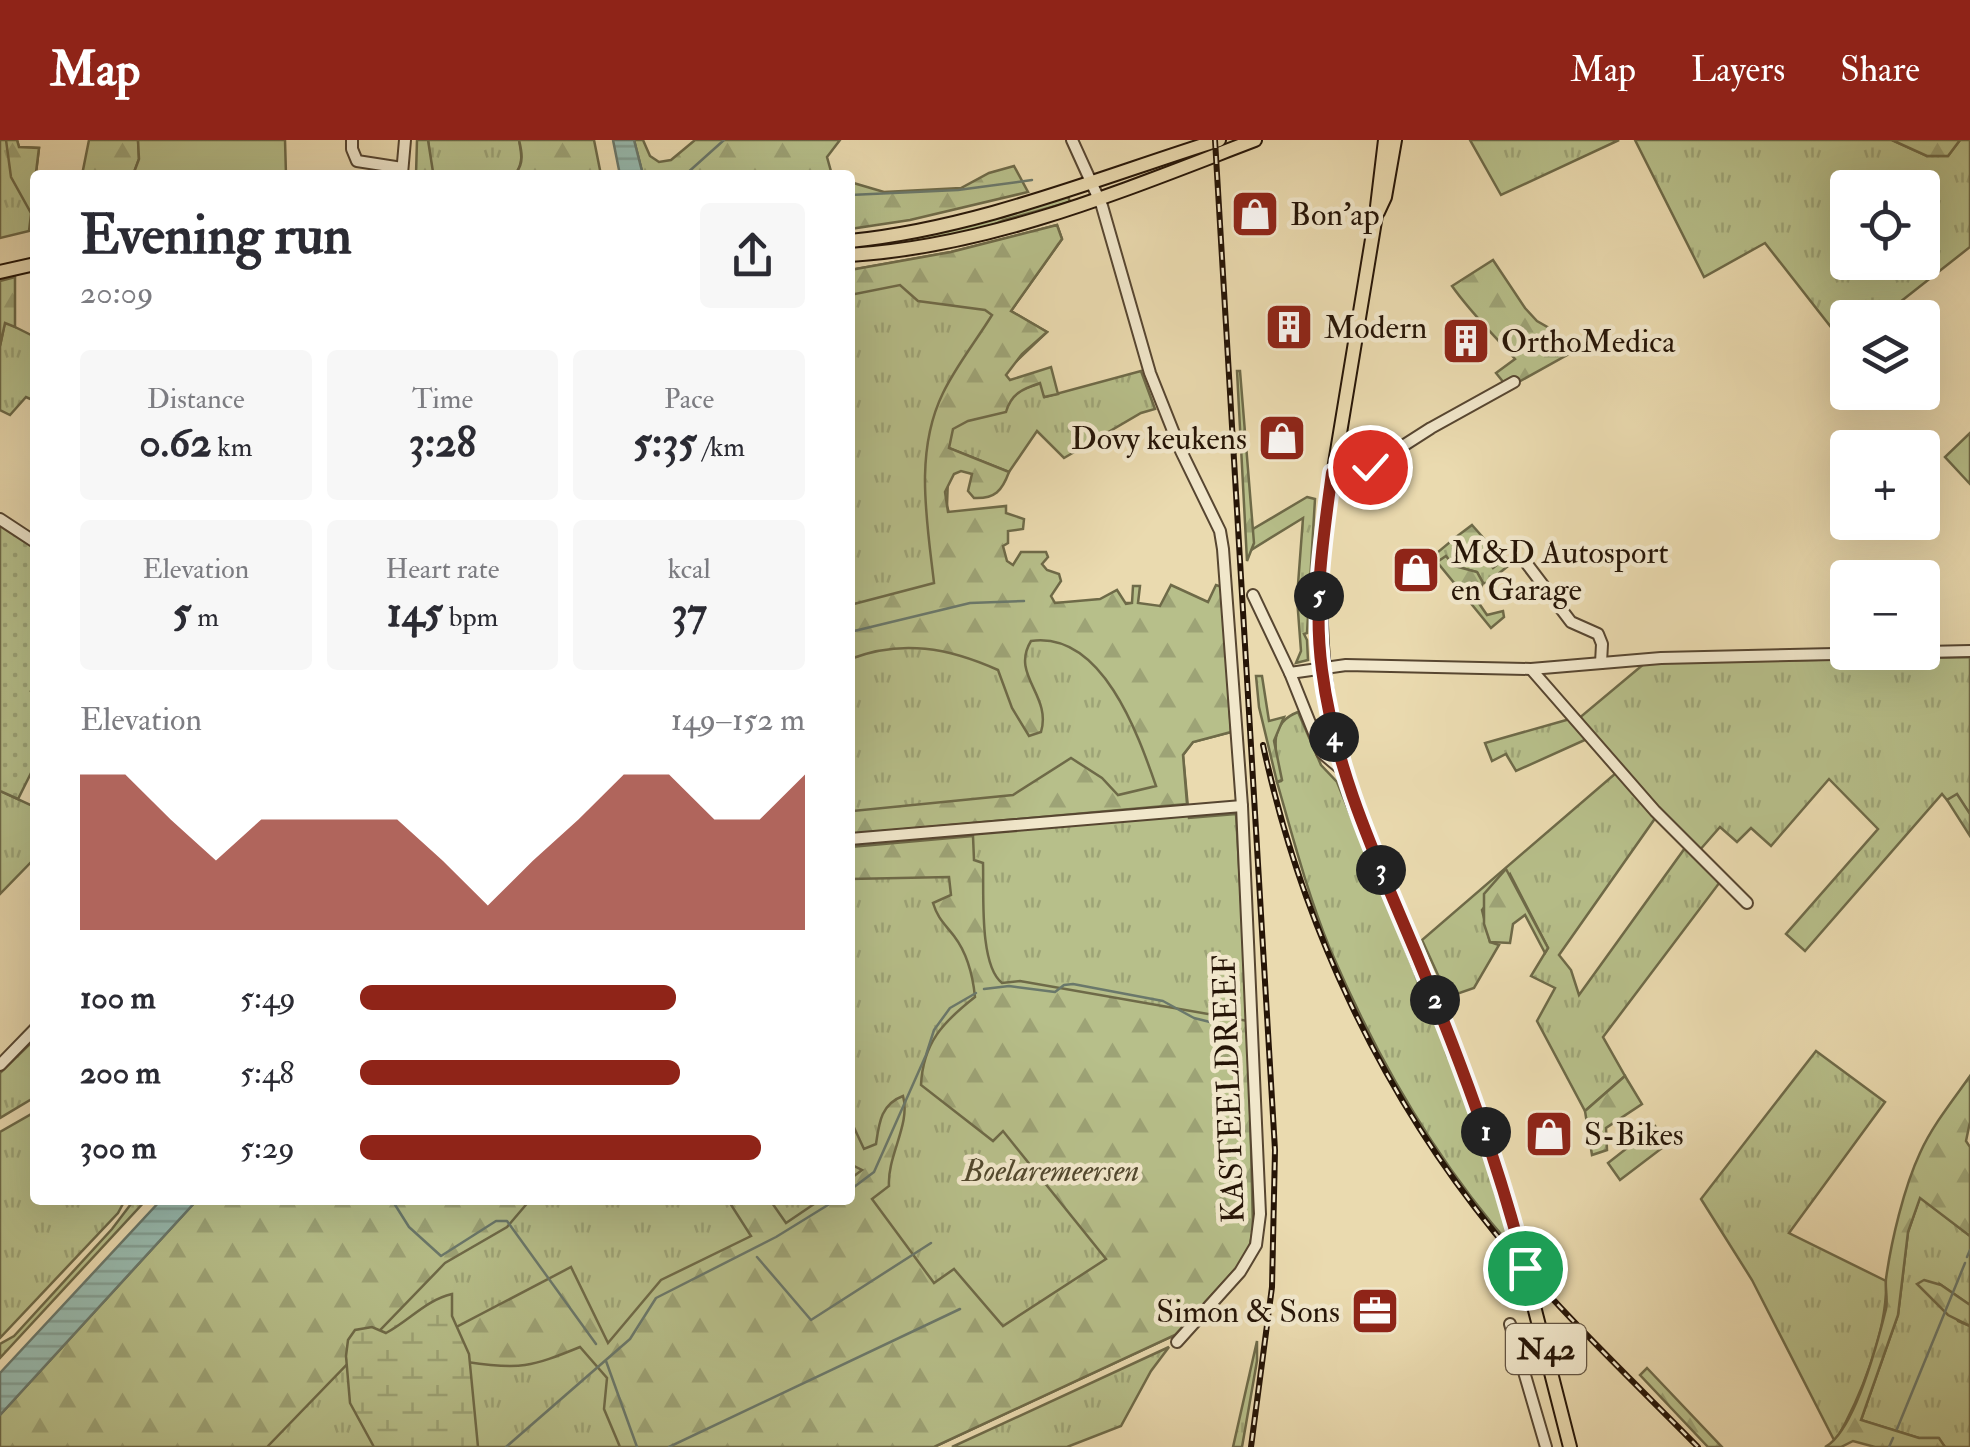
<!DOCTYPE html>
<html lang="en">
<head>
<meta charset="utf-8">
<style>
	:root { --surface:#fff; --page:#f7f7f7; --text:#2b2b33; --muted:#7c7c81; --accent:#8f2418 }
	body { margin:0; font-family:"IM FELL Double Pica",serif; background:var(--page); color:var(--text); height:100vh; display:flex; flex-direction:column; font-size:38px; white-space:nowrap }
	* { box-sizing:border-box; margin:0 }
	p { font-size:32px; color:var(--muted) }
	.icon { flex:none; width:55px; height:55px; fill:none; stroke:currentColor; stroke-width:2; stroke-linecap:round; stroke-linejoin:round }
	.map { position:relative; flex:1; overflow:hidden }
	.side { position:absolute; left:30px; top:30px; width:825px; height:1035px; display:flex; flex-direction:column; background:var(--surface); border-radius:10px; box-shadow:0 10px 40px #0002 }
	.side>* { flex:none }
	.controls { position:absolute; left:1830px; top:30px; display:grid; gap:20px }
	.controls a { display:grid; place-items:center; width:110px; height:110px; border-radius:10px; background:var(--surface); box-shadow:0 10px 40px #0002; font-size:50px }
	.pin { position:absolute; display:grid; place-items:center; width:85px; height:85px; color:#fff; margin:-42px; border:5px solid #fff; border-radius:50%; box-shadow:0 2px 10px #0007 }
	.km { position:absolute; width:50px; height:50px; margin:-25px; border-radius:50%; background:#222; color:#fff; font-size:28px; line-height:50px; text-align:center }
	.round { display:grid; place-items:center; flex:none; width:105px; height:105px; border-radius:10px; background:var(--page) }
	.overview { display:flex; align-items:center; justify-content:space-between; height:170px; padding:0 50px }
	h1 { font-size:55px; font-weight:700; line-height:75px }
	.figures { display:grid; grid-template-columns:repeat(3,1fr); gap:15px; height:170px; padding:10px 50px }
	.figures div { display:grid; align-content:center; border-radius:10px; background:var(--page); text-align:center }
	.figures b { font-size:42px; font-weight:700 }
	.figures small { font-size:28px; font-weight:400 }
	.figures p { font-size:28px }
	.chart { height:280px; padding:20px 50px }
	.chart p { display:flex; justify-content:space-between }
	.chart svg { width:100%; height:180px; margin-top:10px; fill:var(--accent); opacity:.7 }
	ul { padding:0 50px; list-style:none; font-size:32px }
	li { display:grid; grid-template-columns:160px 120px 1fr; align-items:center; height:75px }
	li i { height:25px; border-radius:12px; background:var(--accent) }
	header { display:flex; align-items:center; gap:60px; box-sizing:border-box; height:140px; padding:0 50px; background:var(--accent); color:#fff }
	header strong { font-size:48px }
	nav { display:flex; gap:55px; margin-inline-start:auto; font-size:35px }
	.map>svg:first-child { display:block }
	.grass { fill:url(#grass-tufts); stroke:#6e6a48; stroke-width:2.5; fill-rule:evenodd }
	.forest { fill:url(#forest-firs); stroke:#6e6a48; stroke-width:2.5 }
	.wetland { fill:url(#wetland-marsh); stroke:#6e6a48; stroke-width:2.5 }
	.garden { fill:url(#garden-dots); stroke:#6e6a48; stroke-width:2.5 }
	.pitch { fill:#b7bf8a; stroke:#6e6a48; stroke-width:2.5 }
	.water { fill:url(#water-rules); stroke:#6a786b; stroke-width:2.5 }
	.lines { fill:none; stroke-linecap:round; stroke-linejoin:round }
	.stream { stroke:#6a786b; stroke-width:2.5 }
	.minor-casing { stroke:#574631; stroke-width:14 }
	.major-casing { stroke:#261507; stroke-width:16 }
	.minor { stroke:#f1e7cb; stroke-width:10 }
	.major { stroke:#eadaaf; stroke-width:12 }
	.rail-casing { stroke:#261507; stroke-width:6 }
	.rail { stroke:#f1e7cb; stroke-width:2.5; stroke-dasharray:8; stroke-linecap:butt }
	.route-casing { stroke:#fff; stroke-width:20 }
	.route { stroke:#8f2418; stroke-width:12 }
	.labels { text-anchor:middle; stroke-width:9; stroke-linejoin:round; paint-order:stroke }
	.shield { fill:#f1e7cb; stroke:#635442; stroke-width:2.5 }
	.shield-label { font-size:30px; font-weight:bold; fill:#261507 }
	.poi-label { font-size:32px; fill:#261507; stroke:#f1e7cb; text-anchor:start }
	.street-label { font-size:32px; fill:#261507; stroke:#f1e7cb }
	.park-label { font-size:32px; font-style:italic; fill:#52482e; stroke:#f1e7cb }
</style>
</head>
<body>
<header>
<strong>Map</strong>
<nav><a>Map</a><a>Layers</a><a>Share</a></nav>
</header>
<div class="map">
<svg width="1970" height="1307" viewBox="0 0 1970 1307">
	<defs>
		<pattern id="grass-tufts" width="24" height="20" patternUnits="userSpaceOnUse" patternTransform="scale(2.5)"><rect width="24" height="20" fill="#b7bf8a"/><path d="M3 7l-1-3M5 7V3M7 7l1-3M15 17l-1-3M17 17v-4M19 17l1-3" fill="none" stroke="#9da376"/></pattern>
		<pattern id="forest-firs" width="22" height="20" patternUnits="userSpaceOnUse" patternTransform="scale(2.5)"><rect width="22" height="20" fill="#b7bf8a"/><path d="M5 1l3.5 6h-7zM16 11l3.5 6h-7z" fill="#9da376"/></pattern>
		<pattern id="wetland-marsh" width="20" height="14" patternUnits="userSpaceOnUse" patternTransform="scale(2.5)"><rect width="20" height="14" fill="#b7bf8a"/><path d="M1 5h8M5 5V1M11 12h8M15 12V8" fill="none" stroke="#9da376"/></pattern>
		<pattern id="garden-dots" width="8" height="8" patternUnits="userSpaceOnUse" patternTransform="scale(2.5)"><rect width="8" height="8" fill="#b7bf8a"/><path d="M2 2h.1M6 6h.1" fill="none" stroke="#9da376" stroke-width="1.8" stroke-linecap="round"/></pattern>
		<pattern id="water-rules" width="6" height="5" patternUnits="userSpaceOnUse" patternTransform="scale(2.5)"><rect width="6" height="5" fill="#98baae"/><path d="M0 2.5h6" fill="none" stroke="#839f94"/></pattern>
	</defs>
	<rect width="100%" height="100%" fill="#eadaaf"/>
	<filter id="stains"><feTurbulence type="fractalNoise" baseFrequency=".002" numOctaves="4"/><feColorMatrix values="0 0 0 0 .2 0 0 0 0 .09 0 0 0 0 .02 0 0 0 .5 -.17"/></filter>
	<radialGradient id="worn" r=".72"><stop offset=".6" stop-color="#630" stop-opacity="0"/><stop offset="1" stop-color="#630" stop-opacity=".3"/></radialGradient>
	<g class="grass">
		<polygon points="0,0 17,0 19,7 39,8 29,91 0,98"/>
		<path d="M428,0H519C521,12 524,22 516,33L505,35L432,32Z"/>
		<polygon points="1470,0 1619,0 1501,55"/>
		<path d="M1635,0H1892L1927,16H1948L1960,0H1970V107L1881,177L1848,178L1847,203L1845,205L1765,103L1704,137ZM1848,48H1922V122H1848Z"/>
		<polygon points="1066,51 1070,62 1004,80 983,90 915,104 850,110 850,106 1003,77"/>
		<polygon points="1057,85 1062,99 1011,171 1047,192 986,250 1010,259 1023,249 1041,243 1045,257 1141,231 1155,269 1141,273 1064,318 1037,291 1009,332 949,308 947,366 949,373 1054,463 1132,463 1231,592 1193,602 1183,615 1189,678 1236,674 1248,881 1253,1089 1238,1126 1175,1195 934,1307 0,1307 0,1275 197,1060 850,1060 850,130 951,112"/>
		<polygon points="5,182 35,197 35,261 26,257 10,275 0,270 0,206"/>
		<polygon points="1307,357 1315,359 1307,493 1304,494 1307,500 1308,520 1296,523 1301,511 1297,458 1303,378 1251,410 1253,389"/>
		<polygon points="1456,397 1463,408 1477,408 1493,427 1503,420 1508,426 1497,435 1496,443 1483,443 1477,432 1454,426 1446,417 1437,422 1432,417"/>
		<polygon points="1970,517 1970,674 1957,655 1947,660 1942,654 1805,811 1786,794 1878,689 1829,639 1771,706 1751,688 1737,702 1720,687 1699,711 1578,579 1645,523"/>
		<path d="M1298,572L1321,625L1337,642L1466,958L1512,1107C1436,1021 1375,914 1330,809C1308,755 1293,698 1277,642L1281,641C1276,614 1266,584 1298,572Z"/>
		<polygon points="1570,579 1587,599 1516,631 1506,614 1492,621 1485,603"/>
		<polygon points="1616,633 1656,677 1559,815 1571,830 1579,855 1685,708 1720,742 1603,897 1625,936 1585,971 1537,881 1555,848 1531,836 1548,808 1510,734 1482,770 1490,802 1499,805 1474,848 1448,857 1422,800"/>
		<polygon points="0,651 35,667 35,718 0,754"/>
		<polygon points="35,899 35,957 0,978 0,933"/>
		<path d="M1816,911L1885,962L1789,1093L1886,1141C1888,1190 1860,1259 1835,1302L1752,1140L1701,1059Z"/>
		<polygon points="35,972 35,1060 125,1060 118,1073 0,1198 0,992"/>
		<polygon points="1920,1057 1970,1096 1970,1165 1941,1145 1958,1181 1970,1186 1970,1307 1945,1307 1938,1298 1919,1298 1861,1280 1898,1175 1908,1092"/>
		<polygon points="134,1060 146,1060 0,1218 0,1204 14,1196 112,1089"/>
		<polygon points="1257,1201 1257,1221 1242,1307 1233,1307"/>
		<polygon points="1169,1207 1151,1231 1121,1286 1067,1307 952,1307"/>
	</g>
	<g class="forest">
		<polygon points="6,0 17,0 19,7 39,8 31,73 11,37"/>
		<polygon points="89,0 138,0 139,19 133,35 82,35"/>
		<polygon points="417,0 428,0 433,32 500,35 416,35"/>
		<path d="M519,0H594L601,35H505L516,33C524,23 522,12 519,0Z"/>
		<polygon points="634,0 643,0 650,16 659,22 671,20 695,0 840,0 827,17 832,35 643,35"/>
		<polygon points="1892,0 1960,0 1948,16 1927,16"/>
		<polygon points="1014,26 1028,52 910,80 850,89 850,42 884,52 961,48 989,33"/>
		<path d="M1057,85L1062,99L1011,171L1047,192L1022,214L1006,235L1010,240L1051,227L1058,254L1044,257L1040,243C1022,249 1011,254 1006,272L968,281L953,289L949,308L1009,332C1002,351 995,359 974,358L968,351L972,334L961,331L954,334L945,352L948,372L1006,366V373L1024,379L1023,389L1008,391V403L1003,406L1007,421L1013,425L1021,412H1046L1048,417L1042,424L1047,430L1059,434L1061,441L1051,456L1055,463L1100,459L1117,450L1126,464L1132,463L1133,446H1140L1138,463L1160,466L1171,445L1208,462L1216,445L1222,447L1231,592L1193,602L1183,615L1187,664L850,694V667L853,671L1013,655L1071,618L1102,638L1118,655L1156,646C1138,594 1102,491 1031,501C1010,535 1052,555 1041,592L1029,596L1012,568L998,530C949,508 902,499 850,519V465L934,443C927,381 914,312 943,253C956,226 976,201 992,175L985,170L918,161L900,145L850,155V130L951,112Z"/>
		<path d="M1493,120L1525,168L1537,181L1549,188L1567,215L1508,248L1496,233L1515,219C1493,194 1471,173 1452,146Z"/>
		<polygon points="15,137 15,187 5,183 0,206 0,141"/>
		<polygon points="1237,231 1240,231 1254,403 1247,421"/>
		<polygon points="1472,385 1503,420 1493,428 1478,408 1470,411 1463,408 1456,397"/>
		<polygon points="1446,416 1454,426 1477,432 1483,443 1476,459 1487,475 1503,471 1504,477 1491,488 1437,422"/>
		<polygon points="1256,536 1262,536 1269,581 1284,577 1274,601 1282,640 1277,642 1259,567"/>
		<polygon points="1957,654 1970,674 1970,696 1947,660"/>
		<path d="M973,696L974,720L983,723C984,753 979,825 1002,843L1020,841L1248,881L1253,1089L1249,1110L1238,1126L1175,1195L934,1307H620L604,1269L607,1238L580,1207C531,1227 520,1230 467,1222L445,1193L571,1127L608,1203L661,1140L751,1096L728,1060H770L786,1083L820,1060H850V1039L862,1030L850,1024V979L864,1009L876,1004C879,983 881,964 903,956C911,984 887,1016 889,1046L872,1059L934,1143L954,1129L1003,1186L1106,1119L1003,991L993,1001L921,945C923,903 943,882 975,857C973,837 967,813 954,796C944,783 938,779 933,763L951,755L949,737L850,739V707Z"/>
		<polygon points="1506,729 1548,808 1545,813 1525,775 1513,784 1510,803 1490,802 1484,784 1484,754"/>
		<polygon points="1625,936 1642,964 1606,988 1607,1010 1592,1015 1585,971"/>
		<path d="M1970,936V982L1966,1001L1970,1007V1096L1920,1058L1908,1092L1898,1175L1861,1280L1919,1298H1939L1945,1307H1875L1853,1301L1841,1307H1825C1854,1292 1878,1201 1886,1169C1888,1159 1885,1149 1886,1139C1891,1102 1904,1047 1920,1013C1932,986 1953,960 1970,936Z"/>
		<polygon points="1655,986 1666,1005 1620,1040 1608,1023"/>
		<polygon points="197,1060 530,1060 507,1087 445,1123 267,1307 0,1307 0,1275"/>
		<polygon points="1924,1140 1941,1145 1970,1165 1970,1186 1948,1175 1917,1144"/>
		<polygon points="1647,1228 1722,1307 1708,1307 1640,1235"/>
	</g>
	<path class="wetland" d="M452,1154V1176L469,1214L478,1307H374L350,1263L346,1216L348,1200L355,1190L372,1187L386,1193C410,1180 426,1160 452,1154Z"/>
	<polygon class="garden" points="0,383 35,405 35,544 31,551 35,553 35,625 18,659 0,651"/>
	<g class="pitch">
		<polygon points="138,0 285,0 286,35 133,35 139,19"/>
		<polygon points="1970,293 1970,344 1945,317"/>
	</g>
	<g class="water">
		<polygon points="613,0 634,0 643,35 620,35"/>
		<polygon points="161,1060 197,1060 0,1275 0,1233"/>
	</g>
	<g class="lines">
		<g class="stream">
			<polyline points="685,35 724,0"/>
			<polyline points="850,55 958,50 1032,40"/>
			<polyline points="850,492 970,463 1024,461"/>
			<polyline points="984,849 1009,846 1055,852 1064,845 1073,844 1163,861 1194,878 1222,885"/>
			<polyline points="850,1050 874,1032 926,915 934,890 950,868 976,853"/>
			<polyline points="392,1060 409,1087 441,1116 496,1081 507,1081 596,1204"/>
			<polyline points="757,1117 811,1180 931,1103"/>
			<polyline points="1967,1117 1970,1110"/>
			<polyline points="606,1221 637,1307"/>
			<polyline points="1897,1289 1965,1123"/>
			<polyline points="506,1307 630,1199 656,1158 776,1097 836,1060"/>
			<polyline points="669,1307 960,1169"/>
			<polyline points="1889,1307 1893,1298"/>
		</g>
		<g class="minor-casing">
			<g id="minor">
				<polyline points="352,0 352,9 357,21 402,28"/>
				<polyline points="1072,0 1102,66 1150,233 1181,311 1220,391 1223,409 1242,666 1260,1074 1256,1105 1240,1132 1177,1202"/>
				<polyline points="402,34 405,0"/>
				<polyline points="1332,333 1370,327 1431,288 1514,242"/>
				<polyline points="0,379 35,402"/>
				<polyline points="1527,424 1571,482 1598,494 1602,504 1601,523"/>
				<polyline points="1253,455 1290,533 1322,613 1341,629"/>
				<polyline points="1531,529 1655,671 1747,763"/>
				<polyline points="1290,533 1346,525 1531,529 1661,518 1970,511"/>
				<polyline points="850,699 1242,666"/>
				<polyline points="0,925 35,889"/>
				<polyline points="1510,1184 1546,1307"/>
			</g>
		</g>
		<g class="major-casing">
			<g id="major">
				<path d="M1385,0L1376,75L1323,396C1316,488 1323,575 1353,663L1476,964L1503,1045L1570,1307"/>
				<polyline points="1378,72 1385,57 1395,0"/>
				<path d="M850,101C978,88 1098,38 1219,0"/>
				<path d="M850,115C992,106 1124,50 1255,0"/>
				<polyline points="0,132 35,124"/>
			</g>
		</g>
		<use href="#minor" class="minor"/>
		<use href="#major" class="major"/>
		<g class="rail-casing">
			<g id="rail">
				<polyline points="1215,0 1275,1010 1272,1147 1251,1307"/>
				<path d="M1263,605C1301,782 1380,952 1495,1093C1557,1169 1629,1237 1698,1307"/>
			</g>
		</g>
		<use href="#rail" class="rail"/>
	</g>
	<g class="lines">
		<g class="route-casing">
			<path id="route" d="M1370,327L1332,333C1323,398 1313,465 1322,530C1335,633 1379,724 1418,818C1460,920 1498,1021 1525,1128"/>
		</g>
		<use href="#route" class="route"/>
	</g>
	<defs>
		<g id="shop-square" transform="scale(2.5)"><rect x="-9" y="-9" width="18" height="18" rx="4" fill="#8f2418" stroke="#f1e7cb"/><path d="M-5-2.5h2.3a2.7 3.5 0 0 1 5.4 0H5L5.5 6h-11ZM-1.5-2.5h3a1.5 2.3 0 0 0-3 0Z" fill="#fff"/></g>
		<g id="building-square" transform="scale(2.5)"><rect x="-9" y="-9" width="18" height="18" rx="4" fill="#8f2418" stroke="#f1e7cb"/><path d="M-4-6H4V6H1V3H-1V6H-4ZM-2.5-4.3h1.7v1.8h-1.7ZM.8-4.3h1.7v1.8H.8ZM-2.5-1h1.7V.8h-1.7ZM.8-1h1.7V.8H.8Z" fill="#fff"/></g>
		<g id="office-square" transform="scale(2.5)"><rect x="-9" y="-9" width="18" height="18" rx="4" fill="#8f2418" stroke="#f1e7cb"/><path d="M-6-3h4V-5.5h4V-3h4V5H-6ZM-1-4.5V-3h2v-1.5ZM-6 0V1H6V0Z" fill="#fff"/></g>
	</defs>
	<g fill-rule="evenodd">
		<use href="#shop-square" x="1255" y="74"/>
		<use href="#building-square" x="1289" y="187"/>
		<use href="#building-square" x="1466" y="201"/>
		<use href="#shop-square" x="1282" y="298"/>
		<use href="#shop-square" x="1416" y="430"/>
		<use href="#shop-square" x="1549" y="994"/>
		<use href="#office-square" x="1375" y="1171"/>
	</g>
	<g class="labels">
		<rect class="shield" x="1506" y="1184" width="80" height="50" rx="8"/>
		<g class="shield-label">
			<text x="1546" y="1219">N42</text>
		</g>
		<g class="poi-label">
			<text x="1290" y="85">Bon'ap</text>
			<text x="1324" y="198">Modern</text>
			<text x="1501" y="212">OrthoMedica</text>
			<text x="1247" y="309" text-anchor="end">Dovy keukens</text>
			<text x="1451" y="423">M&amp;D Autosport<tspan x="1451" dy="37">en Garage</tspan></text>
			<text x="1584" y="1005">S-Bikes</text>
			<text x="1340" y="1182" text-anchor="end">Simon &amp; Sons</text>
		</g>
		<g class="street-label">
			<text transform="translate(1228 949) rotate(-92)" y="11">KASTEELDREEF</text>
		</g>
		<g class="park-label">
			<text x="1051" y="1041">Boelaremeersen</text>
		</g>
	</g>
	<rect width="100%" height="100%" filter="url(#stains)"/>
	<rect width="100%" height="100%" fill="url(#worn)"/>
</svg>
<div class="controls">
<a><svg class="icon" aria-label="locate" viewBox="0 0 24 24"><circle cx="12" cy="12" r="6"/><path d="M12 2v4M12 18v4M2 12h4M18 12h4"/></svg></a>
<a><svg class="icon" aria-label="layers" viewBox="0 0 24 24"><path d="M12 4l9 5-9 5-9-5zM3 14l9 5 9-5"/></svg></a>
<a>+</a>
<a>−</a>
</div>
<div class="pin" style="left:1525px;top:1128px;background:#1e9e55"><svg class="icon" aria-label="arrive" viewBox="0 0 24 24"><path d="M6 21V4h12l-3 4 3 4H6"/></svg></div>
<div class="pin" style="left:1370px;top:327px;background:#d93025"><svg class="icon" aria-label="check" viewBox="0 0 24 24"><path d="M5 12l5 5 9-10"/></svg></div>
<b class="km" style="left:1486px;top:992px">1</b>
<b class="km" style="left:1435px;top:860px">2</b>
<b class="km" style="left:1381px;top:730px">3</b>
<b class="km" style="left:1334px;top:597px">4</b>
<b class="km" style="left:1319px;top:456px">5</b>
<section class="side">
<div class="overview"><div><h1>Evening run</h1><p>20:09</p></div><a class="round"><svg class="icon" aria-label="share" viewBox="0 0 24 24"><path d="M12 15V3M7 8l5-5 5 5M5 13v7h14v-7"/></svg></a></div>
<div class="figures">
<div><p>Distance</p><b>0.62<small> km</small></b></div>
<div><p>Time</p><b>3:28</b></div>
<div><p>Pace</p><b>5:35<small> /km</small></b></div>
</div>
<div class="figures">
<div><p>Elevation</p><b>5<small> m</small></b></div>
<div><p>Heart rate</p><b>145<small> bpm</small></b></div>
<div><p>kcal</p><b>37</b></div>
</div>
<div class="chart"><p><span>Elevation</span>149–152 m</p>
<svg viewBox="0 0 160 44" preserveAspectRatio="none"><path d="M0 44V6L10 6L20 17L30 27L40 17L50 17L60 17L70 17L80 27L90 38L100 27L110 17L120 6L130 6L140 17L150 17L160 6V44z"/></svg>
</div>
<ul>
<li><b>100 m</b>5:49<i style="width:71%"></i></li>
<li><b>200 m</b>5:48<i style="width:72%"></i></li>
<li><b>300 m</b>5:29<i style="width:90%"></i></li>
</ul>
</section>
</div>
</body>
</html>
